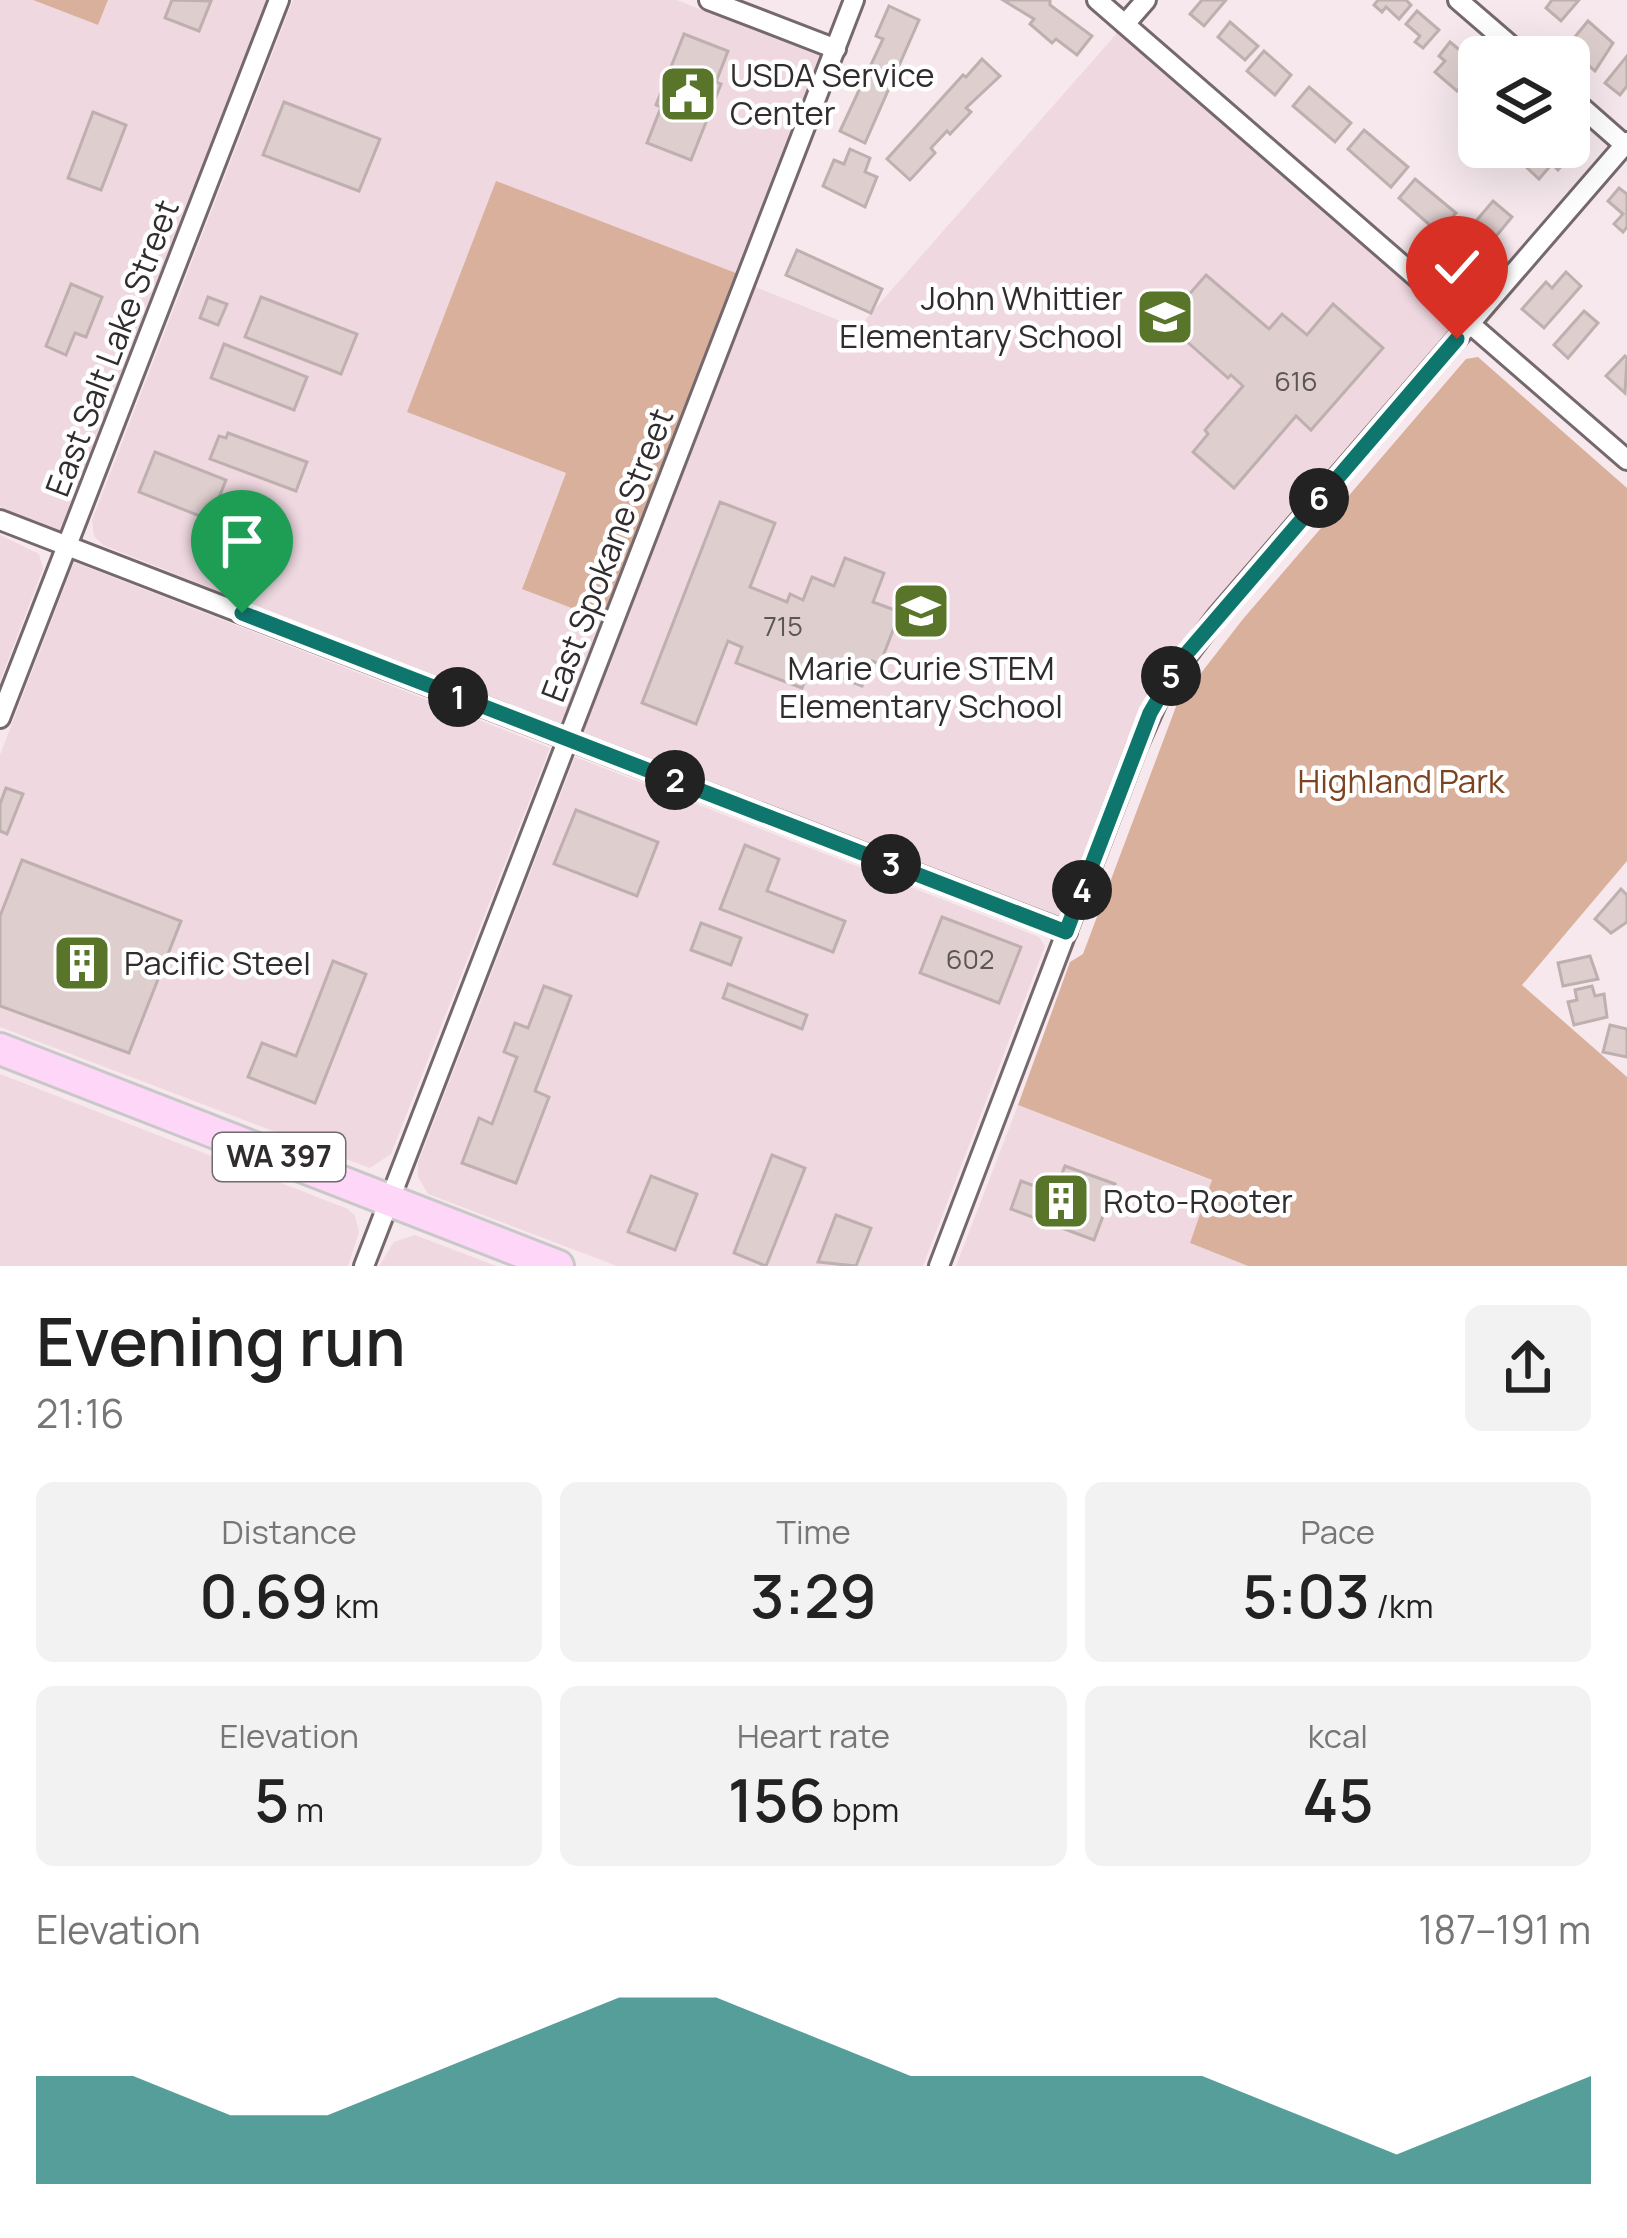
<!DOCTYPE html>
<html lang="en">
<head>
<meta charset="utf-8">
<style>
	:root { --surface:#fff; --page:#f2f2f2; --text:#222; --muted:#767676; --accent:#0f766e }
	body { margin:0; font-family:Manrope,sans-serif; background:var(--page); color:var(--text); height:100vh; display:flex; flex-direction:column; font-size:45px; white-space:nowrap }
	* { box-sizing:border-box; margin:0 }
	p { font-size:39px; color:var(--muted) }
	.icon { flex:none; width:66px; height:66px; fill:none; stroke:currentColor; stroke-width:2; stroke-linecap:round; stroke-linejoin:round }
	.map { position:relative; height:1266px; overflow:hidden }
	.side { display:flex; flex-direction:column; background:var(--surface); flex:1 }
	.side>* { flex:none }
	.fabs { position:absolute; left:1458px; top:36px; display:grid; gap:24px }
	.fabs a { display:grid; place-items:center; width:132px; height:132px; border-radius:18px; background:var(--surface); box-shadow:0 12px 48px #0002; font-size:60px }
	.pin { position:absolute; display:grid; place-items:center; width:102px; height:102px; color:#fff; margin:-123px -51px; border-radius:50% 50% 50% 0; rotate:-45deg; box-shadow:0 0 12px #0007 }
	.pin .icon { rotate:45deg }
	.km { position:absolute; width:60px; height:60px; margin:-30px; border-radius:50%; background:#222; color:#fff; font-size:33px; line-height:60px; text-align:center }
	.round { display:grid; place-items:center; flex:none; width:126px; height:126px; border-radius:18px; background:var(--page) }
	.summary { display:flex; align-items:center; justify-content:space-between; height:204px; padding:0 36px }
	h1 { font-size:66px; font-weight:600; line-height:90px }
	.figures { display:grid; grid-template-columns:repeat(3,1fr); gap:18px; height:204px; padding:12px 36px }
	.figures div { display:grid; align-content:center; border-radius:18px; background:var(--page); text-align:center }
	.figures b { font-size:60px; font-weight:600 }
	.figures small { font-size:33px; font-weight:400 }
	.figures p { font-size:33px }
	.chart { height:336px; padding:24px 36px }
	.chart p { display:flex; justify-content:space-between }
	.chart svg { width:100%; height:216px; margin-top:12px; fill:var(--accent); opacity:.7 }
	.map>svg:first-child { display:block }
	.built { fill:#efd8e0 }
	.green { fill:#d9b09b }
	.building { fill:#decfce; stroke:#beb0af; stroke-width:3 }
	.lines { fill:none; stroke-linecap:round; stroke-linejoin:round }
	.street-casing { stroke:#75696d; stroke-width:24 }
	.primary-casing { stroke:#c9c8c8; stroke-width:36 }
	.street { stroke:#fff; stroke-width:18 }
	.primary { stroke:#fdd6f8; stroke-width:30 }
	.route-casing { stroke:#fff; stroke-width:24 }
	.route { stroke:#0f766e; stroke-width:15 }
	.labels { text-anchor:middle; stroke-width:9; stroke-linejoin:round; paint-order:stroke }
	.number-label { font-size:27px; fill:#5c5555 }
	.shield { fill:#fff; stroke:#6f6b6c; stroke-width:3 }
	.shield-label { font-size:30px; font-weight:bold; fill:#312c2d }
	.poi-label { font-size:33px; fill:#312c2d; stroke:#fff; text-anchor:start }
	.street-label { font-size:33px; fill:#312c2d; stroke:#fff }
	.park-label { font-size:33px; fill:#7c4321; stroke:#fff }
</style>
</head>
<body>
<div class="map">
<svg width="1627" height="1266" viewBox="0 0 1627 1266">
	<rect width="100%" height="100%" fill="#f6e8ed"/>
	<g class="built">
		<polygon points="0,0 33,0 98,25 108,0 268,0 63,531 0,507"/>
		<polygon points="293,0 677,0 819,56 736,273 496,182 408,411 566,473 522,588 603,620 562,728 103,545 94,536 92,520"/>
		<polygon points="1125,24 1470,324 1181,660 1067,932 568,739 745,283 858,328"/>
		<polygon points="0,535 39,554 43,569 0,681"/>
		<polygon points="74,562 550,748 391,1154 370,1168 0,1027 0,755"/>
		<polygon points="575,757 1039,937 1045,946 923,1266 617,1266 428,1194 418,1177 418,1163"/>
		<polygon points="0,1074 348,1209 355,1216 359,1232 348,1266 0,1266"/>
		<polygon points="1018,1105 1213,1181 1190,1243 1248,1266 956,1266"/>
		<polygon points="415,1235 496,1266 379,1266 394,1242"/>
	</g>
	<g class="green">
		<polygon points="33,0 108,0 98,25"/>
		<polygon points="496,181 736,273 603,620 522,589 566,473 407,412"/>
		<polygon points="1478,357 1627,488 1627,861 1522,985 1627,1077 1627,1266 1248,1266 1190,1243 1212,1180 1018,1105 1070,962 1083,954 1177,704 1243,619 1466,359"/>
	</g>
	<g class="building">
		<polygon points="172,0 211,1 199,31 165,18"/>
		<polygon points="1003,0 1050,0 1050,5 1092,36 1077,55 1056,39 1052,43 1030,24 1034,19"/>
		<polygon points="1202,0 1226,0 1204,26 1190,14"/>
		<polygon points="1378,0 1406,0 1411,5 1399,19 1386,7 1382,12 1374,5"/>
		<polygon points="1552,0 1579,0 1561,21 1546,8"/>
		<polygon points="889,6 919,20 865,143 840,131 883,39 876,36"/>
		<polygon points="1417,11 1439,30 1423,48 1415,42 1420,36 1406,24"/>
		<polygon points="1588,21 1613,43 1595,71 1582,60 1588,53 1574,38"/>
		<polygon points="1230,22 1258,46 1245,60 1218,37"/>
		<polygon points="684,34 728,51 716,82 721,84 691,160 647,143 661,107 656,105"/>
		<polygon points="1450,42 1479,66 1457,91 1435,72 1445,61 1439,56"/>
		<polygon points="1264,51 1291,75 1275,95 1247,71"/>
		<polygon points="1627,56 1627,86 1620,95 1605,83"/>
		<polygon points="982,59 1000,76 966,108 971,112 950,134 947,131 931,148 935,153 910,180 887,159 963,75 966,77"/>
		<polygon points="1309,87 1351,123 1335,142 1293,106"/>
		<polygon points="284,102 380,139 359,191 263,155"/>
		<polygon points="93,112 126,125 101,190 68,178"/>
		<polygon points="1364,130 1408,167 1391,187 1348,149"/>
		<polygon points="1540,147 1568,147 1573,152 1558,170 1552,164 1539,179 1524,165"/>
		<polygon points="850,149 870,158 865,172 877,177 865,207 823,186 834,160 844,164"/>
		<polygon points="1415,179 1456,213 1439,233 1399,198"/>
		<polygon points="1619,188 1627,194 1627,227 1623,232 1614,224 1623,214 1608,201"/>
		<polygon points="1493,201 1512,217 1478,258 1458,242"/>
		<polygon points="797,250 882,289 871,313 786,275"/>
		<polygon points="1566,272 1581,286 1544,328 1522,309 1546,282 1552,288"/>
		<polygon points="1206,275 1269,329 1282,314 1307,335 1333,304 1383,348 1311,430 1296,416 1234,488 1193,452 1208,434 1205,430 1243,386 1231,375 1228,378 1165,322"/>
		<polygon points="71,284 102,297 86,337 75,333 66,355 46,346"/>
		<polygon points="208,297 227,304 218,325 200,318"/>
		<polygon points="261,297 357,334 341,374 245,337"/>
		<polygon points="1584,311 1598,323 1568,358 1554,345"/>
		<polygon points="224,344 307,377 294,410 211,378"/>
		<polygon points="1625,356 1627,358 1625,393 1606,376"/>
		<polygon points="228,433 307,462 296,491 210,459 219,436 226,438"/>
		<polygon points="155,452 226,480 210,520 139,492"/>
		<polygon points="720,502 775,523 750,587 787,602 790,594 803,600 812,577 834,586 845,558 884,573 873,602 900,612 880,664 872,661 862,686 811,666 802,688 736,663 742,647 728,641 696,724 642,703"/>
		<polygon points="6,788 23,794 7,834 0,831 0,804"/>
		<polygon points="576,810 658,842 637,896 554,864"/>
		<polygon points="745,845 779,859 767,891 845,921 833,952 720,909"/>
		<polygon points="22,860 181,921 129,1053 0,1006 0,916"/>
		<polygon points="1621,889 1627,895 1627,922 1611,933 1595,919"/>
		<polygon points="942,917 1021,947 999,1003 920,973"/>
		<polygon points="701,923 741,938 731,965 691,950"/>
		<polygon points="1590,956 1598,979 1563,986 1558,963"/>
		<polygon points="333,961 366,974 315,1103 248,1077 262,1043 296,1056"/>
		<polygon points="728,984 807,1015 802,1029 723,998"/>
		<polygon points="544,986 571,996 535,1091 549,1097 516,1183 462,1163 479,1118 492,1124 517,1057 504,1052 515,1023 528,1028"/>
		<polygon points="1592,986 1595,996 1604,994 1607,1017 1574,1025 1568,1002 1577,1000 1575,990"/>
		<polygon points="1610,1025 1627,1029 1627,1057 1603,1052"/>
		<polygon points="772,1155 805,1168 766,1266 734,1253"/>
		<polygon points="1065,1166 1115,1184 1094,1240 1011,1209 1021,1181 1054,1193"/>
		<polygon points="651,1176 697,1194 675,1250 628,1232"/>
		<polygon points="836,1215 871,1228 856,1266 818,1262"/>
	</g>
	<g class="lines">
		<g class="street-casing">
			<g id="street">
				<polyline points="709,0 836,49"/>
				<polyline points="1097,0 1627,460"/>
				<polyline points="1458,0 1524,57"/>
				<polyline points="1125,24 1146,0"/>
				<polyline points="1569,96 1627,147"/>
				<polyline points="0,520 1067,932"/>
				<polyline points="0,718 279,0"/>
				<polyline points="364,1266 854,0"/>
				<polyline points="939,1266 1137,747 1164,686 1218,615 1627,142"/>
			</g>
		</g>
		<g class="primary-casing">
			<polyline id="primary" points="0,1049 558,1266"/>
		</g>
		<use href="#street" class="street"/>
		<use href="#primary" class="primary"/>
	</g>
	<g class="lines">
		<g class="route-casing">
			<polyline id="route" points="242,613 1066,932 1150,713 1181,660 1457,339"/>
		</g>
		<use href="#route" class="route"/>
	</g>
	<defs>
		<g id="civic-square" transform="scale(3)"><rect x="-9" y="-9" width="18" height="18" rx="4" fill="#58752a" stroke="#fff"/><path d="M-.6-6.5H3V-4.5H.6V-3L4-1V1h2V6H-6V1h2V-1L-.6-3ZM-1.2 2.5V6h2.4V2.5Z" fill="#fff"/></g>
		<g id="school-square" transform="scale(3)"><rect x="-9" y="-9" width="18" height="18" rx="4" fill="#58752a" stroke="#fff"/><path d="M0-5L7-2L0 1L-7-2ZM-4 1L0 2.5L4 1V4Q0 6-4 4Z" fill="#fff"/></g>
		<g id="building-square" transform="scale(3)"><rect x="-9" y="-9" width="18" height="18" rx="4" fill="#58752a" stroke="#fff"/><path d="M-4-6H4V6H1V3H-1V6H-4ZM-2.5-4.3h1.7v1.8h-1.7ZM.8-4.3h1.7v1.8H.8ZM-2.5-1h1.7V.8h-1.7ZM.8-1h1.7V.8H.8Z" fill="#fff"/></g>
	</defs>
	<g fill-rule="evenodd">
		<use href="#civic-square" x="688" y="94"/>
		<use href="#school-square" x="1165" y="317"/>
		<use href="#school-square" x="921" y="611"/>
		<use href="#building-square" x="82" y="963"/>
		<use href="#building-square" x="1061" y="1201"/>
	</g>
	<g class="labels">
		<g class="number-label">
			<text x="1296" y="391">616</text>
			<text x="783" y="636">715</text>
			<text x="970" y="969">602</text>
		</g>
		<rect class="shield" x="213" y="1133" width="132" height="48" rx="9"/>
		<g class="shield-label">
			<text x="279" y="1167">WA 397</text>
		</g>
		<g class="poi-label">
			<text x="730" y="87">USDA Service<tspan x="730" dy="38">Center</tspan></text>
			<text x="1123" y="310" text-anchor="end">John Whittier<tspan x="1123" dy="38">Elementary School</tspan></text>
			<text x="921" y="680" text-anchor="middle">Marie Curie STEM<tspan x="921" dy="38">Elementary School</tspan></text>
			<text x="124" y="975">Pacific Steel</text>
			<text x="1103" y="1213">Roto-Rooter</text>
		</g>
		<g class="street-label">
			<text transform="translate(112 348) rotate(-69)" y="12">East Salt Lake Street</text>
			<text transform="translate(607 555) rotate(-69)" y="12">East Spokane Street</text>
		</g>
		<g class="park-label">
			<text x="1401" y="793">Highland Park</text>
		</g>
	</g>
</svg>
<div class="fabs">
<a><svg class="icon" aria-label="layers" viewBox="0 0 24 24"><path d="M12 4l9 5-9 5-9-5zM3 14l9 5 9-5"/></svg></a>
</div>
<div class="pin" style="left:242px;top:613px;background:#1e9e55"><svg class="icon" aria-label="arrive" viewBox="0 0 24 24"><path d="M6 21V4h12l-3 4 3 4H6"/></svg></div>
<div class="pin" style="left:1457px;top:339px;background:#d93025"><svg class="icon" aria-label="check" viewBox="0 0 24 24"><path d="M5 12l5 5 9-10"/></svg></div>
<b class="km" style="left:458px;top:697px">1</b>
<b class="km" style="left:675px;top:780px">2</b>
<b class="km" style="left:891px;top:864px">3</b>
<b class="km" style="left:1082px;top:890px">4</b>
<b class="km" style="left:1171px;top:676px">5</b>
<b class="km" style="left:1319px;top:498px">6</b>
</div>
<section class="side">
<div class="summary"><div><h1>Evening run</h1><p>21:16</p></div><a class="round"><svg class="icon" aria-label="share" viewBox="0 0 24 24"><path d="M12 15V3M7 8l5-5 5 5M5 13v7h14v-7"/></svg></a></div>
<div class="figures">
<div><p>Distance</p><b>0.69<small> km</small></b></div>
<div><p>Time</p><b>3:29</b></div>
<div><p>Pace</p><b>5:03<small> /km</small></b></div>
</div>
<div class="figures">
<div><p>Elevation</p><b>5<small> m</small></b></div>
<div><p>Heart rate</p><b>156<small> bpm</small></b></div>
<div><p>kcal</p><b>45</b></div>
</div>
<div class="chart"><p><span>Elevation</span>187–191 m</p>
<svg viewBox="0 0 160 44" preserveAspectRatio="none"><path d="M0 44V22L10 22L20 30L30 30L40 22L50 14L60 6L70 6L80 14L90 22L100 22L110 22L120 22L130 30L140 38L150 30L160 22V44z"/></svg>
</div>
</section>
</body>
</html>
